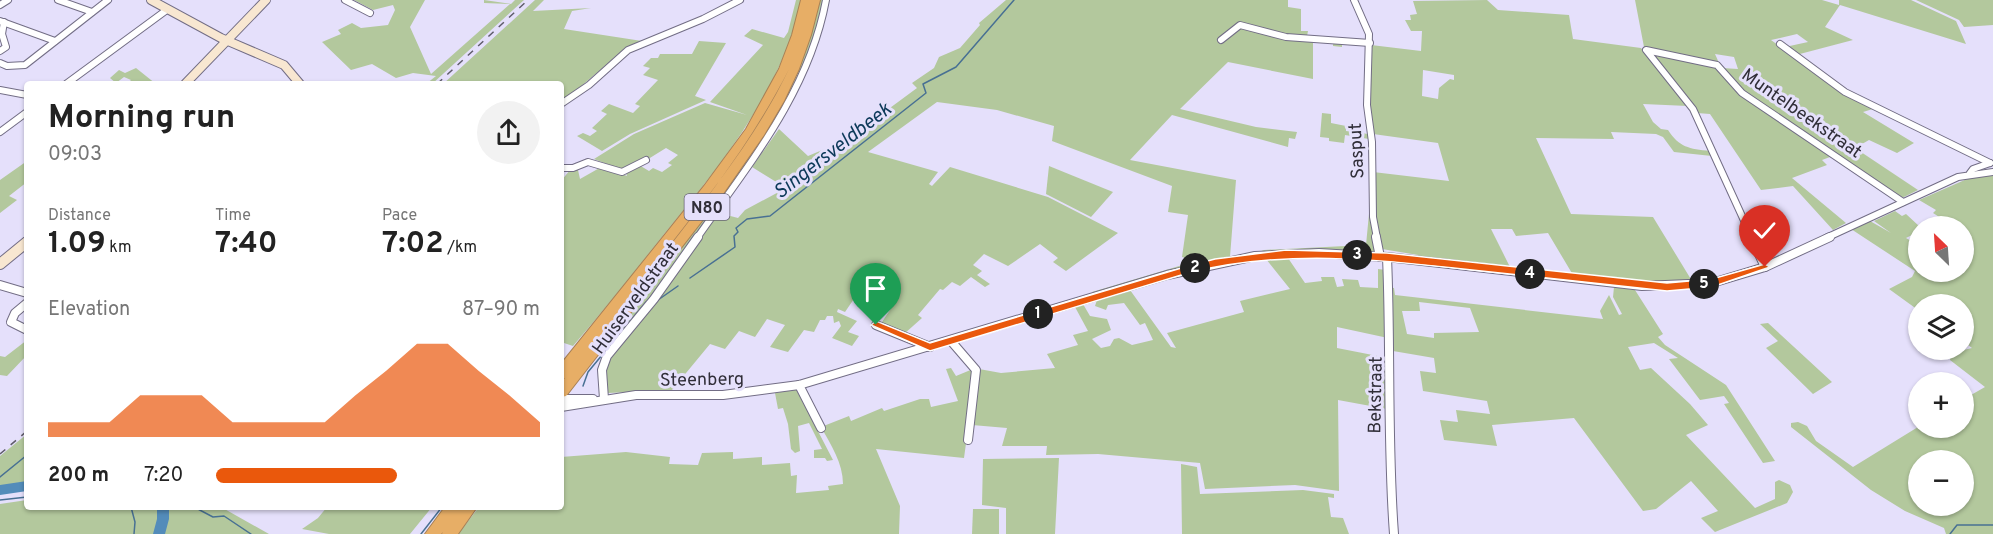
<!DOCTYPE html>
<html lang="en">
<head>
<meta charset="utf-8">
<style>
	:root { --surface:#fff; --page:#f2f2f2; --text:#222; --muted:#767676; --accent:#ea580c }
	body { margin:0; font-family:Overpass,sans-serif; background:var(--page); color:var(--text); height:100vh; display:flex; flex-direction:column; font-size:22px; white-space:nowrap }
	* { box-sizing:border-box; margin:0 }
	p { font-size:20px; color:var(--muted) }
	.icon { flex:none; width:33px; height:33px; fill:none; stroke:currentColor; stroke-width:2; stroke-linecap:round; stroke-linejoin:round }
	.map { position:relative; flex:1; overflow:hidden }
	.details { position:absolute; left:24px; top:81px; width:540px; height:429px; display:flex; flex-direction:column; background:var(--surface); border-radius:6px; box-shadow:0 2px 4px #0004 }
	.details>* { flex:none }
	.needle { width:39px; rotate:335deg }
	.fabs { position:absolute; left:1908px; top:216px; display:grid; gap:12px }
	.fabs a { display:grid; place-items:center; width:66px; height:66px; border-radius:50%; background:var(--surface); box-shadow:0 2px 4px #0004; font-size:30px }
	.pin { position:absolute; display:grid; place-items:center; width:51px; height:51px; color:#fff; margin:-62px -26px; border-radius:50% 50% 50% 0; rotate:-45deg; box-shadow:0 0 6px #0007 }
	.pin .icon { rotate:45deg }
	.km { position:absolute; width:30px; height:30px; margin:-15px; border-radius:50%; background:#222; color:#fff; font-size:16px; line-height:30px; text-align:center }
	.round { display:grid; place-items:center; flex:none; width:63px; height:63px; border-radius:32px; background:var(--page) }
	.head { display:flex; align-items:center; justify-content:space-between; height:102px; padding:0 24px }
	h1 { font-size:33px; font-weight:700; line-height:45px }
	.stats { display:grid; grid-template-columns:repeat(3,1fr); gap:9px; height:102px; padding:6px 24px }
	.stats div { display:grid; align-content:center }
	.stats b { font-size:30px; font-weight:700 }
	.stats small { font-size:16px; font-weight:400 }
	.stats p { font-size:16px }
	.chart { height:168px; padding:12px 24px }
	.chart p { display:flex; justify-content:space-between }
	.chart svg { width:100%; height:108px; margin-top:6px; fill:var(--accent); opacity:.7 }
	ul { padding:0 24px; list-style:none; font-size:20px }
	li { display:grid; grid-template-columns:96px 72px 1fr; align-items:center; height:45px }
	li i { height:15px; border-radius:8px; background:var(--accent) }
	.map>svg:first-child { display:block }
	.green { fill:#b3c89d; fill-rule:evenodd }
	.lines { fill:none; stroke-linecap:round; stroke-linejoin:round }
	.stream { stroke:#487093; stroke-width:1.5 }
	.river { fill:#538cba; fill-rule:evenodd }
	.street-far1-casing { stroke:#726d85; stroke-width:8 }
	.street-casing { stroke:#726d85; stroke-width:10 }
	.secondary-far1-casing { stroke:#726d85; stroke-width:10 }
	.secondary-casing { stroke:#726d85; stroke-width:12 }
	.highway-casing { stroke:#a78156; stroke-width:2 }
	.street-far1 { stroke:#fff; stroke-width:6 }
	.street { stroke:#fff; stroke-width:8 }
	.secondary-far1 { stroke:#f8e7d1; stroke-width:8 }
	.secondary { stroke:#f8e7d1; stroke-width:10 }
	.highway { fill:#e7ae66; fill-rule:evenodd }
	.rail { stroke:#5f5c6a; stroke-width:1.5; stroke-dasharray:7 7; stroke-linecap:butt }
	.route { fill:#ea580c; stroke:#fff; stroke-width:1.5 }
	.labels { text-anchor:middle; stroke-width:6; stroke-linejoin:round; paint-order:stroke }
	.shield { fill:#e5e0fb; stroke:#666372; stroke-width:1.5 }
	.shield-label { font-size:16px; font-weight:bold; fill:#302e38 }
	.street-label { font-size:18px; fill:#302e38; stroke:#e5e0fb }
	.water-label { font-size:20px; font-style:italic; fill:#0c3959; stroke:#e5e0fb }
</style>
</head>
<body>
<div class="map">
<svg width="1993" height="534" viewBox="0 0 1993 534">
	<rect width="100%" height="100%" fill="#e5e0fb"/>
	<g class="green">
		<polygon points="354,0 425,0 410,27 431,74 510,4 484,3 484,0 511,4 515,0 524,0 432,84 426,84 436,76 413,73 396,78 372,64 351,70 322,42 341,34 338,30 352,23 361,28 388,25 395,10 393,5 373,10"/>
		<path d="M535,0H544L533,11L591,8L572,11L564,29L642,41C612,56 589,82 561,102V84H443Z"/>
		<path d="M796,0H802C781,91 723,162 665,233C635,271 605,309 573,346L561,342V181L570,170H578L580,179L603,166L627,176L626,173L639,165L649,171L653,168L662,172L672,165L668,163L678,155L666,148L645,161L622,170L594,159L634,134L705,103L747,115L710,102L763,45L744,36L752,29L784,38L788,32Z"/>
		<path d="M820,0H824C816,73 767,137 726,195C689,248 650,299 610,349L604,353L599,350L760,143L798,74Z"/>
		<polygon points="1006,0 1288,0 1288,7 1301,9 1301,31 1308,31 1307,36 1342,41 1342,47 1333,46 1333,42 1313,40 1313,79 1228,62 1180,109 1256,127 1297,132 1295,139 1289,138 1288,147 1172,115 1130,160 1236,180 1230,257 1095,295 1092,292 1196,261 1182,257 1188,215 1168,212 1172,186 1052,141 1054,126 997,110 937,102 868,152 938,172 929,184 932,186 950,167 1048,197 1118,233 1066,271 1053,262 1058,258 1040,244 1008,266 984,254 973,265 982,271 977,275 990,284 985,287 971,277 960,286 952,282 943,290 940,289 918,315 922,318 904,334 880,325 892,307 888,305 891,300 872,294 890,270 877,265 845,312 838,309 837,312 857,321 848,332 859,336 852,346 832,338 841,326 839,321 834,323 833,316 827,316 825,320 820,320 814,332 804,330 788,352 770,347 785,325 767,319 755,337 739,331 725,349 710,344 672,390 608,393 605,369 609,356 660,295 719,213 738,218 745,210 786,188 752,167 779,129 808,156 858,135 856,133 917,88 912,83 934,68 939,57 960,48 980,25 979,23"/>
		<path d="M1487,0L1498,10L1569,15L1573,39L1641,48L1688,106L1643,104L1653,122L1661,129L1668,130C1679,147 1689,149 1710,151L1712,156L1674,152L1663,137L1656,134L1611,132L1614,139L1536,138L1571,214L1653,217L1692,281L1640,282L1573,275L1548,233L1516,236L1512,229H1491L1511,269L1419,258L1418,255L1382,249L1383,252L1379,254H1253L1264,250L1366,245L1373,172L1449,181L1438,143L1373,134L1370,105L1371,45L1421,51L1422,31H1411L1405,20H1411L1410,15L1417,14L1413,1ZM1423,70L1454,75V80L1450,79L1439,88L1438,99L1422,96Z"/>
		<polygon points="1635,0 1822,0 1839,5 1839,0 1911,0 1956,21 1966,44 1840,5 1825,27 1853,40 1796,55 1785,47 1808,42 1797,34 1771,40 1844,92 1876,108 1863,112 1914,143 1897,153 1869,140 1855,148 1918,190 1902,198 1830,157 1822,160 1827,165 1792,178 1846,223 1833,230 1793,186 1761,190 1710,114 1697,113 1648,53 1715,65 1742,91 1722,68 1738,69 1734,57 1715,54 1719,63 1644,47"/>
		<polygon points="1916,0 1993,0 1993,25 1964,27 1959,20"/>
		<polygon points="699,41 726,43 695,96 706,100 630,134 602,151 577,136 583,133 590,136 597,131 592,128 607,114 601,111 609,104 633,113 640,106 635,104 658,80 643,75 650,68 643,66 651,58 658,58 660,54 692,54"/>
		<polygon points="136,68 156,84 127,84 131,80 124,77 116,83 110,78 119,70 125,73"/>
		<polygon points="1322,113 1331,114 1331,123 1346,126 1346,131 1368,134 1369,139 1345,135 1344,143 1329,141 1329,138 1320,137"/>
		<polygon points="27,161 27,182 9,196 17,200 0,213 0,180"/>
		<polygon points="1049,166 1113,192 1091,217 1046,194"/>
		<path d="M1993,174V534H1946L1944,528L1905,511L1871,490L1791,427V423L1798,422L1807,426L1816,441L1853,467L1918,427L1964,428V399L1985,387L1950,360L1951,353L1972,348L1964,342V304H1918V310L1889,289L1912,277L1915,271L1851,229L1870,221L1891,233L1874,221L1895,211L1902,216L1906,214L1919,226L1918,232L1906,238L1918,245V272H1964V226H1938L1947,222L1933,213L1936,210L1919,200L1967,179ZM1918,460H1964V506H1918Z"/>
		<path d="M1288,258L1305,283L1322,281L1321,277H1334L1337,287L1344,286L1342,279L1358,280L1360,287L1378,288V269L1386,270V287L1394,288L1395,295L1603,319L1600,311L1609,295L1619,315L1622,314L1613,297L1614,287L1635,290L1663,334L1658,337L1665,345L1726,385L1775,461L1763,463L1724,404L1729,403L1724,396L1700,400L1669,359L1678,358L1654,343L1628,347L1640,370L1651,368L1690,404L1708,425L1686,435L1755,508L1775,499V482L1779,480L1790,485L1793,492L1787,503L1715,532L1701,518L1718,511L1691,481L1656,509L1643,511L1574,418L1492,425L1497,446L1444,440L1440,420L1458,422L1456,410L1490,414L1487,401L1423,391L1420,371L1436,373L1434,358L1393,351L1388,338L1337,327V348L1388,358L1387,409L1338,400L1339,491L1295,485L1205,489L1200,463L1098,454L1046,455L1047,446H1002L1007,428L972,425L979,369L1001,373L1055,368L1047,354L1078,345L1073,335L1088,331L1075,307L1083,304L1090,316L1107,319L1111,330L1092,339L1101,348L1110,346L1114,339L1119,338L1132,345L1153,340L1145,323L1140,325L1124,303L1108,305L1106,310L1095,306L1097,300L1130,290L1171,347L1176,348L1167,333L1244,312L1240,301L1290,289L1266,259ZM1419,302L1470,308L1479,332L1434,333V338L1407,334L1402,311H1420Z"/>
		<polygon points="1768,323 1832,382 1813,394 1766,348 1778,341 1760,324"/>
		<polygon points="27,340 27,355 7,376 0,375 0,356 5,357"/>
		<path d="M951,368L956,376L973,369L975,378L964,458L876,449L900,506L899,534H458L479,507H561V457L626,452L670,457L669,464L698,465L702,453L733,452V459L762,457V465L790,463L791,476L797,475L796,493L829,490L828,486L843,484C843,463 831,445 821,427L849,416L851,421L882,408L884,411L920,399H929L931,407L958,401L946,369Z"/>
		<polygon points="796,389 833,460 827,461 825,458 814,458 814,450 822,449 809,423 798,426 800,451 795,453 791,449 788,424 783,408 778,409 775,393"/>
		<polygon points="27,434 27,483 0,486 0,456"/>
		<polygon points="1059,458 1055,534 1006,534 1006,508 982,505 983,459"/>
		<polygon points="1181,464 1197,467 1200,494 1303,490 1334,494 1334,498 1328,497 1331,517 1343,518 1349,534 1182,534"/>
		<polygon points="27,500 27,507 221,507 269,534 0,534 0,504"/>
		<polygon points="327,507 432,507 410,534 329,534 302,529 318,518"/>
		<polygon points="973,509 999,509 999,534 972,534"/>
	</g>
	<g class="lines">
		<g class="stream">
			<polyline points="690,278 735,247 734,236 738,232 736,228 747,219 770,216 926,93 923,84 956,67 1014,0"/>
			<polyline points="658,300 678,286"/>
			<polyline points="583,386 588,372 646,302"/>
			<polyline points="0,477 27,455"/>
			<polyline points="0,500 27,497"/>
			<polyline points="131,507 135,522 134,534"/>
			<polyline points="194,507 213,517 224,516 251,534"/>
			<polyline points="421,534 442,507"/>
			<polyline points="1950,534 1957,525 1993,525"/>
		</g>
		<g class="river">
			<polygon points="27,481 27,491 0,495 0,485"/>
			<polygon points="157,507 169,507 169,519 165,534 153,534 157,519"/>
		</g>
		<g class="street-far1-casing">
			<g id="street-far1">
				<polyline points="58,0 92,12"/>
				<polyline points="345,0 370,13"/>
				<polyline points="1354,0 1369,34 1367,105 1372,142 1373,217 1377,238"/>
				<polyline points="0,5 8,0"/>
				<polyline points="0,21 55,41"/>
				<polyline points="1221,40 1240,25 1286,37 1370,43"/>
				<polyline points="1780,44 1845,92 1990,163"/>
				<polyline points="0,51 6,47 2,34 4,22"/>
				<polyline points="0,63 7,66 25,65 108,0"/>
				<polyline points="66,84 168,9"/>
				<polyline points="0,90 27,95"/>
				<polyline points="561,104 589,85 628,50 703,19 740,0"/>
				<polyline points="0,132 27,112"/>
				<polyline points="561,168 573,168 588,162 622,172 646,160"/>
				<polyline points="1970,173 1973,169 1990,163"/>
				<path d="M697,238C749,164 809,92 826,0"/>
				<polyline points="1752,238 1693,109 1646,50 1717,65 1742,93 1903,202"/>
				<polyline points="1826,238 1958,177 1993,172"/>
			</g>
		</g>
		<g class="street-casing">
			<g id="street">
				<polyline points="1376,237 1380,257"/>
				<polyline points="1751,237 1765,267"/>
				<path d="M1387,257C1391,349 1387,442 1394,534"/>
				<polyline points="0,285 27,293"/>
				<polyline points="27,303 15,313 11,322 27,330"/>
				<polyline points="876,325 930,347"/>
				<polyline points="951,341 976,370 968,440"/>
				<polyline points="799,385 821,428"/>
				<polyline points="561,399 593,399"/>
				<polyline points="604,399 602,370 607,356 654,299 698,237"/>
				<polyline points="561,407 636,395 723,395 799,385 1167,275 1255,256 1319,253 1387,257 1642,286 1712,283 1765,267 1830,237"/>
			</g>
		</g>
		<g class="secondary-far1-casing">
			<g id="secondary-far1">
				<polyline points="151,0 221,38 284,65 300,84"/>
				<polyline points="185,84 266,0"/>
			</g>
		</g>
		<g class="secondary-casing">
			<polyline id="secondary" points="0,264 27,242"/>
		</g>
		<g class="highway-casing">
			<g id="highway">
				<path d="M801,0H820L811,35L799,69L784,101L764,135L723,194L580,378L566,396L561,397V382L565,378L561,379V364L704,186L746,129L779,69L792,35ZM789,69C757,136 714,188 669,246C644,277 620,309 595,340C664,252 739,167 789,69Z"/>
				<polygon points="445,507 477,507 458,534 442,534 443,532 441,534 425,534"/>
			</g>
		</g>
		<use href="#street-far1" class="street-far1"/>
		<use href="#street" class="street"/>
		<use href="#secondary-far1" class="secondary-far1"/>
		<use href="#secondary" class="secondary"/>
		<use href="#highway" class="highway"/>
		<g class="rail">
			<polyline points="437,84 528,0"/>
			<polyline points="0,454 27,431"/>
		</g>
	</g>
	<path class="route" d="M1286,250L1387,253L1667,283L1712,279L1765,264L1770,267L1712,287L1667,291C1602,284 1537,277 1472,270C1377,259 1282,249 1188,273L930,351L871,325L876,321L930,343L1188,266L1215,259Z"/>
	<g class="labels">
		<rect class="shield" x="684.5" y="194" width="45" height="26" rx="4.5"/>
		<g class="shield-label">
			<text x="707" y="213">N80</text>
		</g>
		<g class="street-label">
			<text transform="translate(1802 113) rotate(35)" y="6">Muntelbeekstraat</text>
			<text transform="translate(1356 151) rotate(-93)" y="6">Sasput</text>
			<text transform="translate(635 298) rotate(-54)" y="6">Huiserveldstraat</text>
			<text transform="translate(702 379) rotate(-1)" y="6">Steenberg</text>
			<text transform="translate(1375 395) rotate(-89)" y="6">Bekstraat</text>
		</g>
		<g class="water-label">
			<text transform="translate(832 150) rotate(-38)" y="7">Singersveldbeek</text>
		</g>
	</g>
</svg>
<div class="fabs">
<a><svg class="needle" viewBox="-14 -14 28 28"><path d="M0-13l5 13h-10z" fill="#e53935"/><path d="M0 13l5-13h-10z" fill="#767676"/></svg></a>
<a><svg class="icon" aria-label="layers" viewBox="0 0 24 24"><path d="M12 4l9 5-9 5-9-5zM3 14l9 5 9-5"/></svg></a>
<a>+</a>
<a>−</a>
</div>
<div class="pin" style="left:876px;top:325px;background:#1e9e55"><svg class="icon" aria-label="arrive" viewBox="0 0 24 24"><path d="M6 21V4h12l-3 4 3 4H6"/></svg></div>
<div class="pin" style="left:1765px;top:267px;background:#d93025"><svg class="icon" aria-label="check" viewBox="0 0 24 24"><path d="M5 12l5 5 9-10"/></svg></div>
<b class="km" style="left:1038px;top:314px">1</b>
<b class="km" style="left:1195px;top:268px">2</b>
<b class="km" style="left:1357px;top:255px">3</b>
<b class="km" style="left:1530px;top:274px">4</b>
<b class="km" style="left:1704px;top:284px">5</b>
<section class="details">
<div class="head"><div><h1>Morning run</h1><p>09:03</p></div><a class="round"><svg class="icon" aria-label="share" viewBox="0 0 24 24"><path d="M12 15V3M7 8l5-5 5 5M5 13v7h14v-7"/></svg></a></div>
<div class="stats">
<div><p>Distance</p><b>1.09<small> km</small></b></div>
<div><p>Time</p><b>7:40</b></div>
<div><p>Pace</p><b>7:02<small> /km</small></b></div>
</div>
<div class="chart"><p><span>Elevation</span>87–90 m</p>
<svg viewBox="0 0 160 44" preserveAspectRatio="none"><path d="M0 44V38L10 38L20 38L30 27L40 27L50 27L60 38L70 38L80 38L90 38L100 27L110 17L120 6L130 6L140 17L150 27L160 38V44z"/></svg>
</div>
<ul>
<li><b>200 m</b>7:20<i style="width:56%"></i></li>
</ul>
</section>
</div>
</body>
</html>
